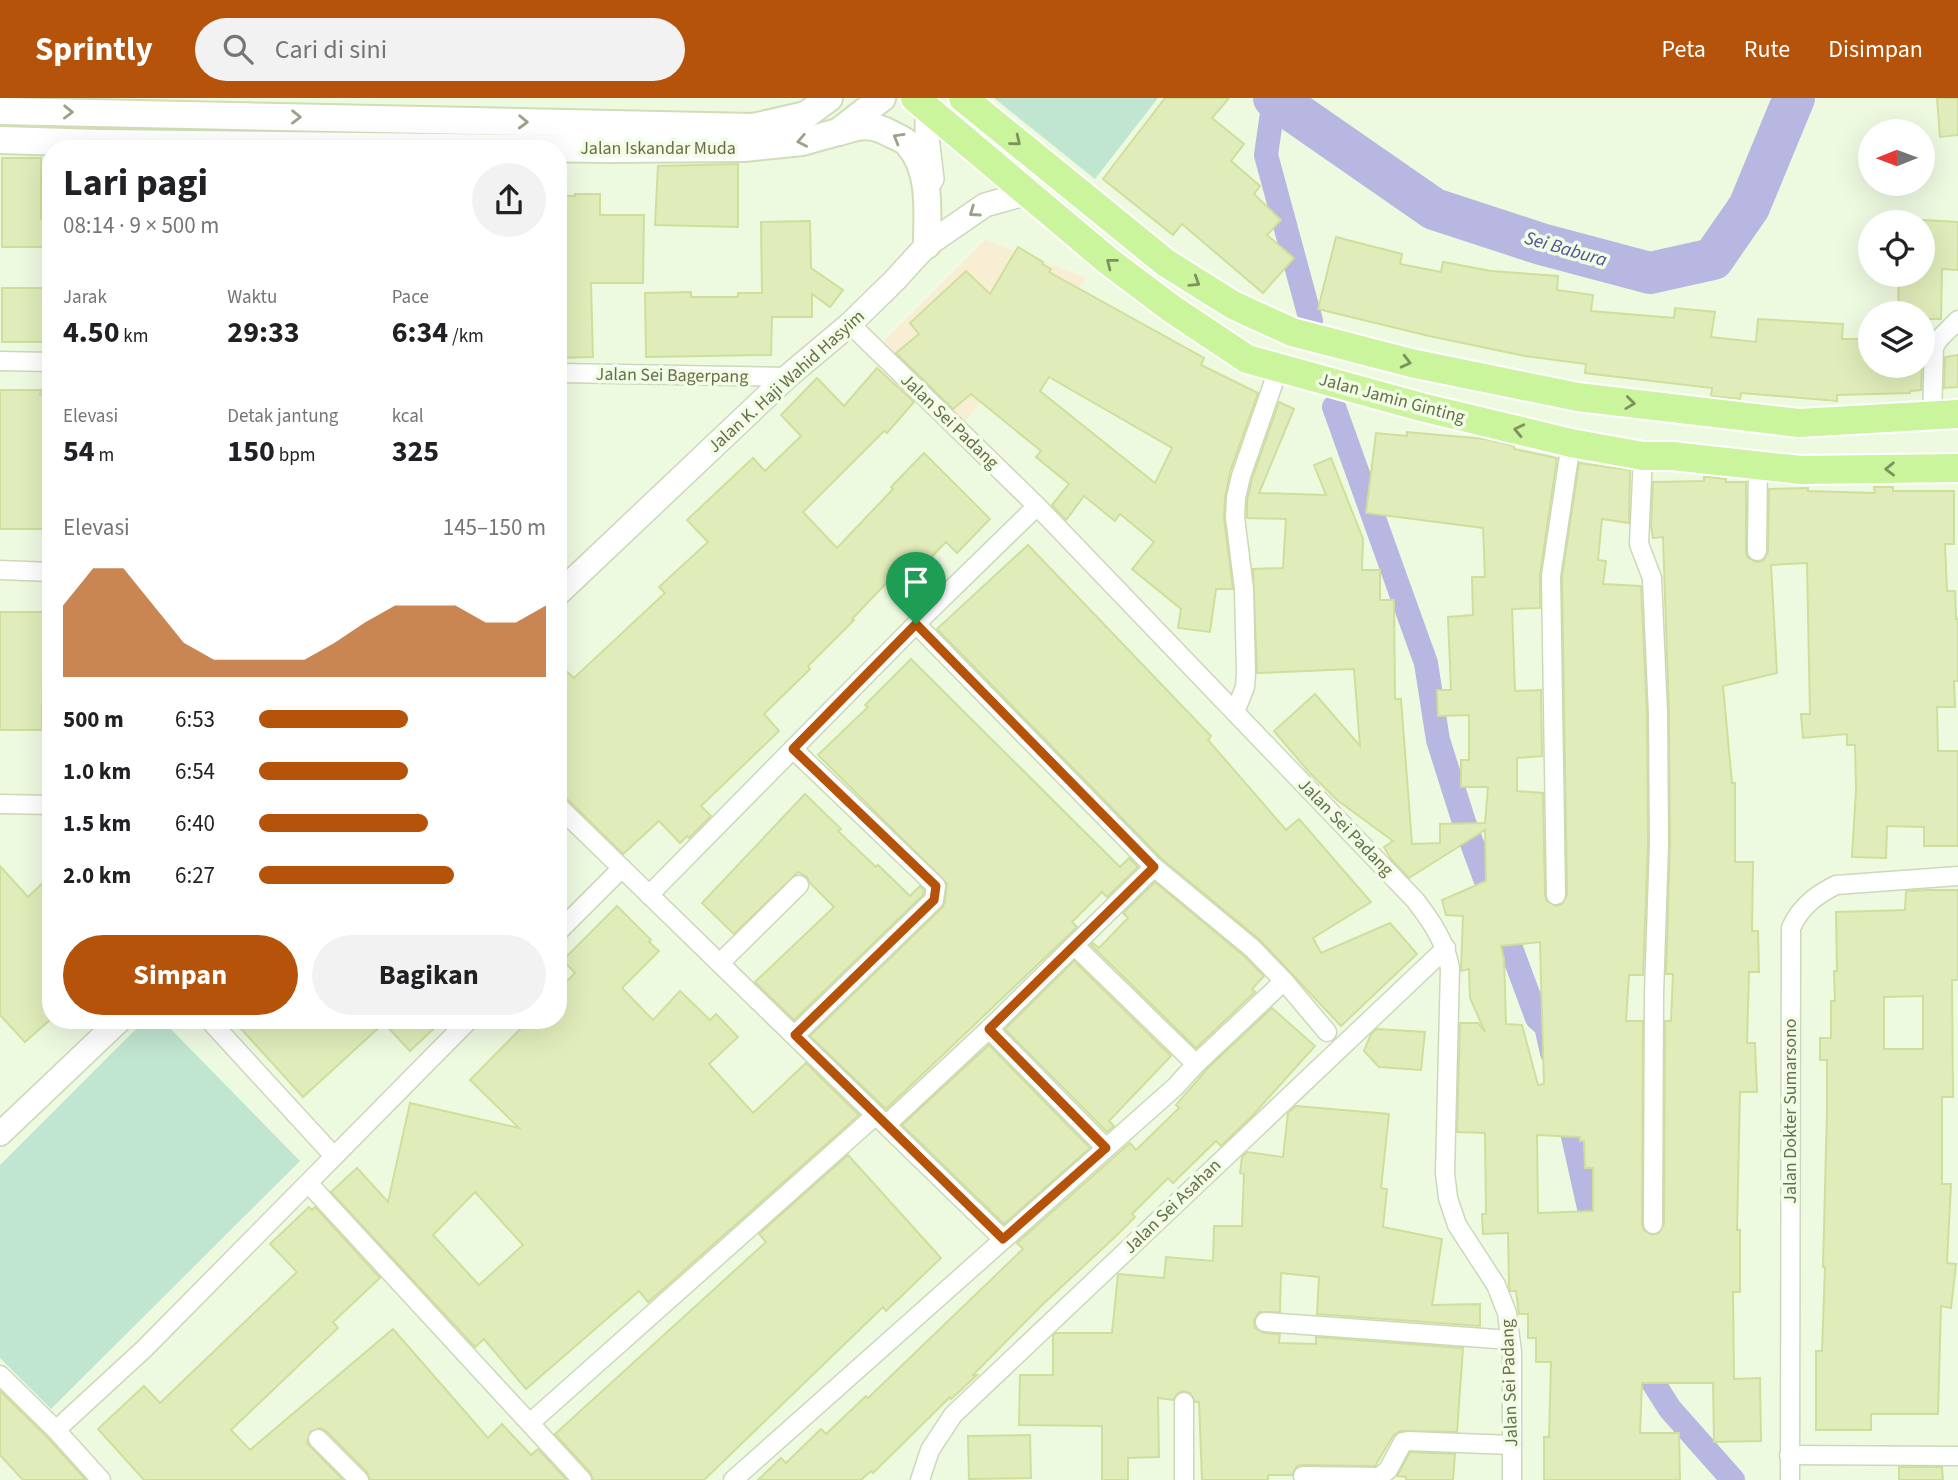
<!DOCTYPE html>
<html lang="id">
<head>
<meta charset="utf-8">
<style>
	:root { --surface:#fff; --page:#f2f2f2; --text:#202124; --muted:#757577; --accent:#b45309 }
	body { margin:0; font-family:"Source Sans 3",sans-serif; background:var(--page); color:var(--text); height:100vh; display:flex; flex-direction:column; font-size:26px; white-space:nowrap }
	* { box-sizing:border-box; margin:0 }
	p { font-size:23px; color:var(--muted) }
	.icon { flex:none; width:38px; height:38px; fill:none; stroke:currentColor; stroke-width:2; stroke-linecap:round; stroke-linejoin:round }
	.map { position:relative; flex:1; overflow:hidden }
	.sheet { position:absolute; left:42px; top:42px; width:525px; height:889px; display:flex; flex-direction:column; background:var(--surface); border-radius:28px; box-shadow:0 7px 28px #0002 }
	.sheet>* { flex:none }
	.needle { width:46px; rotate:269deg }
	.tools { position:absolute; left:1858px; top:21px; display:grid; gap:14px }
	.tools a { display:grid; place-items:center; width:77px; height:77px; border-radius:50%; background:var(--surface); box-shadow:0 7px 28px #0002; font-size:35px }
	.pin { position:absolute; display:grid; place-items:center; width:60px; height:60px; color:#fff; margin:-72px -30px; border-radius:50% 50% 50% 0; rotate:-45deg; box-shadow:0 0 7px #0007 }
	.pin .icon { rotate:45deg }
	.round { display:grid; place-items:center; flex:none; width:74px; height:74px; border-radius:37px; background:var(--page) }
	.headline { display:flex; align-items:center; justify-content:space-between; height:119px; padding:0 21px }
	h1 { font-size:38px; font-weight:700; line-height:52px }
	.figures { display:grid; grid-template-columns:repeat(3,1fr); gap:10px; height:119px; padding:7px 21px }
	.figures div { display:grid; align-content:center }
	.figures b { font-size:30px; font-weight:700 }
	.figures small { font-size:19px; font-weight:400 }
	.figures p { font-size:19px }
	.chart { height:196px; padding:14px 21px }
	.chart p { display:flex; justify-content:space-between }
	.chart svg { width:100%; height:126px; margin-top:7px; fill:var(--accent); opacity:.7 }
	.button { display:flex; gap:14px; margin-top:auto; padding:14px 21px }
	.button a { flex:1; height:80px; border-radius:42px; background:var(--accent); color:#fff; font-size:28px; font-weight:700; line-height:80px; text-align:center }
	.button a+a { background:var(--page); color:var(--text) }
	ul { padding:0 21px; list-style:none; font-size:23px }
	li { display:grid; grid-template-columns:112px 84px 1fr; align-items:center; height:52px }
	li i { height:18px; border-radius:9px; background:var(--accent) }
	header { display:flex; align-items:center; gap:42px; box-sizing:border-box; height:98px; padding:0 35px; background:var(--accent); color:#fff }
	header strong { font-size:33px }
	nav { display:flex; gap:38px; margin-inline-start:auto; font-size:24px }
	.search { width:490px; height:63px; background:var(--page); display:flex; align-items:center; gap:18px; box-sizing:border-box; padding:0 24px; border-radius:38px; color:var(--muted); font-size:26px }
	.map>svg:first-child { display:block }
	.medical { fill:#f7eed4 }
	.green { fill:#c0e6d1 }
	.lines { fill:none; stroke-linecap:round; stroke-linejoin:round }
	.canal { stroke:#b7b7e1; stroke-width:24 }
	.river { stroke:#b7b7e1; stroke-width:42 }
	.building { fill:#e0edba; stroke:#cedf9c; stroke-width:2; fill-rule:evenodd }
	.minor-casing { stroke:#cdd8b8; stroke-width:21 }
	.tertiary-casing { stroke:#cdd8b8; stroke-width:26 }
	.secondary-casing { stroke:#d0ddb7; stroke-width:30 }
	.primary-casing { stroke:#fff; stroke-width:32 }
	.minor { stroke:#fff; stroke-width:18 }
	.tertiary { stroke:#fff; stroke-width:23 }
	.secondary { stroke:#fff; stroke-width:26 }
	.primary { stroke:#caf59c; stroke-width:28 }
	.oneway { stroke:#9ca189 }
	.oneway2 { stroke:#80905e }
	.route-casing { stroke:#fff; stroke-width:14 }
	.route { stroke:#b45309; stroke-width:9 }
	.labels { text-anchor:middle; stroke-width:7; stroke-linejoin:round; paint-order:stroke }
	.street-label { font-size:18px; fill:#676f4a; stroke:#f2fde6 }
	.water-label { font-size:19px; font-style:italic; fill:#504f95; stroke:#f2fde6 }
</style>
</head>
<body>
<header>
<strong>Sprintly</strong>
<div class="search"><svg class="icon" aria-label="search" viewBox="0 0 24 24"><circle cx="10" cy="10" r="6"/><path d="M15 15l6 6"/></svg>Cari di sini</div>
<nav><a>Peta</a><a>Rute</a><a>Disimpan</a></nav>
</header>
<div class="map">
<svg width="1958" height="1382" viewBox="0 0 1958 1382">
	<rect width="100%" height="100%" fill="#eefae0"/>
	<polygon class="medical" points="985,142 1087,180 961,328 884,243"/>
	<g class="green">
		<polygon points="994,0 1158,0 1095,81"/>
		<polygon points="145,922 162,922 300,1063 51,1311 0,1260 0,1067"/>
	</g>
	<g class="lines">
		<g class="canal">
			<polyline points="1274,1 1266,57 1311,223"/>
			<polyline points="1334,309 1426,565 1438,642 1464,724 1537,920 1546,928 1552,955"/>
			<polyline points="1566,1007 1597,1146"/>
			<polyline points="1637,1259 1670,1311 1733,1382"/>
		</g>
		<polyline class="river" points="1274,0 1434,111 1541,146 1650,175 1713,161 1749,109 1794,0"/>
	</g>
	<g class="building">
		<polygon points="1165,0 1229,0 1212,20 1244,46 1231,63 1260,88 1254,96 1281,122 1267,137 1294,160 1263,195 1182,126 1173,137 1103,81"/>
		<polygon points="1937,0 1958,0 1958,37 1940,39"/>
		<polygon points="2,60 41,60 41,121 51,121 51,149 2,149"/>
		<polygon points="738,66 738,129 655,127 658,68"/>
		<polygon points="575,96 600,96 600,117 644,117 643,185 591,185 593,259 558,260 558,98 575,98"/>
		<polygon points="1923,122 1958,124 1958,172 1942,171 1941,221 1923,221 1923,215 1898,215 1899,177 1923,177"/>
		<polygon points="810,123 811,170 843,192 830,209 812,196 812,219 772,219 771,257 646,259 645,195 691,194 691,199 738,199 738,195 762,195 761,124"/>
		<polygon points="1336,139 1402,156 1400,166 1441,174 1443,164 1491,173 1558,178 1557,192 1593,197 1591,213 1674,220 1675,210 1715,214 1711,239 1756,244 1758,221 1843,226 1842,241 1871,241 1871,268 1922,268 1921,292 1910,293 1910,295 1837,297 1837,303 1741,295 1740,301 1711,298 1712,290 1585,275 1586,266 1525,258 1429,238 1318,211"/>
		<path d="M1018,149L1043,164L1042,166L1051,171L1049,174L1204,260L1201,267L1258,295L1230,374L1225,399L1224,420L1233,491H1216L1210,534L1178,530L1181,511L1132,471L1154,444L1120,416L1115,423L1084,398L1066,422L1052,407L1069,386L1036,359L1041,353L971,296L953,311L896,255L919,236L910,225L966,173L990,196ZM1049,279L1172,350L1155,385L1040,293Z"/>
		<rect x="2" y="190" width="49" height="54"/>
		<polygon points="1958,257 1958,289 1944,290 1945,259"/>
		<polygon points="877,270 914,304 887,335 884,333 803,414 837,450 893,391 891,389 924,355 990,421 957,455 946,444 908,483 898,473 852,521 854,522 808,568 810,571 764,616 779,633 701,708 711,718 689,740 687,738 680,745 659,723 623,756 558,692 558,566 574,580 665,495 659,489 708,444 687,422 753,360 765,373 801,338 781,317 817,280 844,308"/>
		<polygon points="0,292 41,292 40,297 51,297 51,395 45,395 44,431 0,431"/>
		<path d="M1279,304L1294,311L1259,395L1326,397L1314,367L1331,360L1363,441L1362,472H1380V502H1394L1395,601H1401L1412,746L1440,745V726L1485,725L1488,689H1461V662H1469V617L1438,618L1437,592H1451L1448,519L1473,517L1472,479H1485L1483,430L1366,415L1376,335L1407,338V334L1485,341L1514,348V351L1557,360L1540,477V510L1512,511L1515,593L1541,592L1542,658L1517,660V693L1543,695L1545,797L1547,803L1556,808L1562,806L1567,797L1562,479L1579,365L1630,372L1629,425L1602,421L1598,462L1606,463L1603,486L1641,488L1647,616L1648,746L1643,877H1629L1626,923H1643L1642,1126L1644,1132L1652,1137L1659,1135L1664,1126L1665,923H1671L1673,876H1666L1670,746L1669,616L1663,439L1653,440L1651,428L1653,384L1704,383V379H1709L1726,381V384H1746V453L1747,459L1756,464L1763,463L1768,454L1769,391L1808,390V393L1875,395L1874,389H1893V393H1954V446H1945L1947,493H1955L1956,521H1958V583H1954L1955,609H1937L1938,653H1958V748H1924V729L1887,728L1886,760L1852,759L1856,692L1855,647H1847V636L1803,640L1801,616H1810L1807,465L1771,467L1777,575L1723,588L1732,685H1735V764H1753L1752,833H1758L1759,874H1749L1747,945H1755L1757,994H1740L1737,1132H1740V1194H1733L1734,1281L1760,1280L1761,1343L1714,1344L1713,1285H1642L1640,1335H1679L1680,1382H1544V1339H1549L1551,1264H1536V1240H1528V1216H1519L1516,1193H1510L1509,1188L1508,1135L1483,1136L1482,1116H1486L1485,1035L1457,1034L1460,925H1478L1485,934L1470,900L1469,871L1461,873L1463,818L1446,817L1442,802L1486,783L1485,732L1409,780L1391,761L1384,749L1393,743L1337,702L1309,674L1274,633L1315,596L1360,648L1354,571L1257,575L1253,471L1283,470L1286,421L1247,420V402L1252,381ZM1540,844L1544,986L1538,987L1522,927L1506,926L1504,861L1501,848ZM1537,1037L1580,1039V1043H1584L1585,1070H1593V1113L1538,1115Z"/>
		<polygon points="1028,447 1211,638 1208,642 1286,732 1299,721 1371,804 1313,840 1321,855 1390,825 1417,856 1341,928 1260,842 1162,761 937,531"/>
		<polygon points="0,514 51,514 51,573 43,573 42,632 0,632"/>
		<polygon points="911,561 1120,769 1129,760 1138,769 1107,799 1102,794 1072,824 1077,829 886,1011 810,938 942,810 945,804 947,785 818,657 868,609 865,607"/>
		<polygon points="805,696 841,731 838,733 876,769 878,767 910,798 920,788 924,792 923,797 794,922 755,884 834,809 810,785 807,779 798,774 734,836 702,805"/>
		<polygon points="0,768 28,799 51,777 51,921 25,944 0,917"/>
		<polygon points="1155,784 1244,858 1264,878 1252,891 1255,894 1196,950 1091,847 1093,845 1099,850 1128,820 1123,815"/>
		<path d="M1928,792H1958V882H1952L1953,999H1942V1086H1951L1947,1165L1956,1166L1951,1210L1941,1208L1938,1316H1871V1332H1816V1253H1822L1825,1169H1823L1827,1013V962H1820V940H1831V903H1835L1834,873H1837L1836,814L1905,812L1906,793ZM1923,898V951H1884V899Z"/>
		<path d="M617,808L651,842L649,844L659,853L622,890L653,922L680,893L710,922L716,916L738,939L709,966L753,1015L806,965L859,1017L662,1192L648,1204L639,1193L526,1291L484,1241L475,1249L331,1094L357,1070L388,1104L410,1005L519,1030L470,982L529,922H558V892L575,875L563,862ZM475,1094L523,1147L479,1187L433,1137Z"/>
		<polygon points="1074,863 1171,958 1109,1023 1114,1028 1107,1034 1005,931"/>
		<polygon points="1272,910 1315,948 1253,1017 1221,1048 1216,1043 1173,1085 1168,1080 1132,1116 1135,1119 1116,1138 1042,1207 973,1277 977,1277 951,1301 950,1299 873,1375 871,1373 861,1382 758,1382 781,1360 786,1365 821,1331 826,1336 866,1298 868,1300 1023,1151 1017,1145 1130,1045 1136,1052 1179,1010 1176,1007 1208,970"/>
		<polygon points="233,922 443,922 410,953 384,925 303,999"/>
		<polygon points="1377,931 1425,934 1421,972 1379,969 1364,953 1371,936"/>
		<polygon points="989,947 1090,1050 1004,1126 902,1027"/>
		<polygon points="1296,1008 1389,1016 1381,1090 1387,1091 1383,1129 1442,1141 1432,1207 1480,1206 1480,1228 1317,1216 1319,1179 1281,1175 1280,1214 1259,1214 1254,1222 1255,1230 1264,1235 1280,1236 1279,1245 1316,1246 1316,1239 1463,1250 1457,1334 1400,1333 1393,1338 1375,1368 1303,1367 1297,1368 1292,1377 1268,1377 1268,1382 1202,1382 1199,1304 1195,1304 1190,1295 1183,1293 1178,1295 1173,1302 1158,1300 1159,1359 1128,1360 1128,1382 1102,1382 1102,1328 1019,1327 1020,1277 1053,1277 1053,1238 1056,1235 1112,1235 1118,1176 1164,1180 1166,1159 1213,1163 1214,1128 1242,1128 1244,1076 1240,1075 1242,1059 1247,1054 1283,1059 1288,1015"/>
		<polygon points="848,1057 941,1160 886,1213 883,1209 704,1382 593,1382 590,1374 555,1336 766,1144 759,1136"/>
		<polygon points="309,1109 312,1112 315,1109 380,1180 333,1224 338,1230 231,1332 250,1352 393,1231 488,1340 502,1326 531,1357 538,1351 567,1382 370,1382 367,1374 326,1333 320,1330 310,1334 307,1345 343,1382 144,1382 98,1331 144,1288 160,1305 297,1174 270,1146"/>
		<polygon points="0,1293 45,1337 86,1382 23,1382 0,1357"/>
		<polygon points="1030,1337 1031,1380 969,1381 968,1338"/>
		<polygon points="1410,1354 1455,1356 1453,1382 1406,1382 1406,1379 1397,1378"/>
		<polygon points="1899,1369 1942,1369 1943,1382 1899,1382"/>
	</g>
	<g class="lines">
		<g class="minor-casing">
			<g id="minor">
				<path d="M850,226L1037,408L1415,802C1432,824 1445,843 1450,870L1445,1075L1448,1100L1457,1127L1496,1187L1507,1215L1512,1254V1382"/>
				<polyline points="0,263 51,264"/>
				<polyline points="558,275 787,279"/>
				<polyline points="1932,318 1934,249 1939,241 1958,222"/>
				<polyline points="1643,358 1639,446 1652,480 1658,616 1659,746 1654,896 1653,1126"/>
				<polyline points="1757,453 1758,367"/>
				<polyline points="0,472 51,474"/>
				<polyline points="916,526 1154,769 1252,850 1284,883 1327,934"/>
				<polyline points="1235,614 1245,589 1246,575 1244,491 1235,419 1236,400 1241,378 1279,269"/>
				<polyline points="793,651 936,788 934,802 795,937"/>
				<polyline points="0,706 51,707"/>
				<polyline points="558,708 1003,1141"/>
				<polyline points="649,797 916,526 1037,408"/>
				<polyline points="1556,797 1551,478 1571,345"/>
				<polyline points="558,834 622,770"/>
				<polyline points="1075,848 1196,966"/>
				<polyline points="720,865 799,787"/>
				<polyline points="209,922 333,1057"/>
				<polyline points="989,931 1106,1050"/>
				<polyline points="887,1026 989,931 1154,769"/>
				<polyline points="309,1086 582,1382"/>
				<polyline points="1265,1224 1510,1242"/>
				<polyline points="0,1277 56,1332"/>
				<polyline points="1184,1304 1184,1382"/>
				<polyline points="530,1325 876,1017"/>
				<polyline points="318,1341 359,1382"/>
				<polyline points="1789,1357 1958,1358"/>
				<polyline points="1303,1378 1379,1379 1388,1372 1403,1344 1408,1343 1512,1347"/>
				<polyline points="101,1382 56,1332 144,1251 469,922"/>
				<polyline points="733,1382 1175,989 1196,966 1284,883"/>
				<polyline points="920,1382 930,1352 953,1317 1446,850"/>
				<path d="M1790,1382L1791,830C1800,809 1816,797 1836,787L1958,778"/>
			</g>
		</g>
		<g class="tertiary-casing">
			<g id="tertiary">
				<polyline points="927,0 927,39 932,81"/>
				<polyline points="558,496 787,279 850,226 894,183 927,147 985,107 1028,95"/>
				<polyline points="0,1036 120,922"/>
			</g>
		</g>
		<g class="secondary-casing">
			<g id="secondary">
				<polyline points="0,13 753,29 806,17 829,0"/>
				<path d="M839,34C861,27 871,25 891,36C897,39 905,42 909,47C932,74 927,114 927,147"/>
				<polyline points="0,42 101,45 608,51 744,50 802,44 838,34 882,0"/>
			</g>
		</g>
		<g class="primary-casing">
			<g id="primary">
				<polyline points="915,0 1107,162 1172,211 1247,261 1421,309 1571,345 1643,358 1672,358 1801,372 1958,370"/>
				<polyline points="963,0 1166,165 1233,207 1292,234 1411,265 1578,299 1799,325 1958,316"/>
			</g>
		</g>
		<use href="#minor" class="minor"/>
		<use href="#tertiary" class="tertiary"/>
		<use href="#secondary" class="secondary"/>
		<use href="#primary" class="primary"/>
	</g>
	<defs><path id="oneway-chevron" d="M-2-3.5L2.5 0L-2 3.5" fill="none" stroke-width="1.6" stroke-linecap="round" stroke-linejoin="round" transform="scale(1.75)"/></defs>
	<g class="oneway">
		<use href="#oneway-chevron" transform="translate(68 14) rotate(1)"/>
		<use href="#oneway-chevron" transform="translate(296 19) rotate(1)"/>
		<use href="#oneway-chevron" transform="translate(523 24) rotate(2)"/>
		<use href="#oneway-chevron" transform="translate(898 40) rotate(-150)"/>
		<use href="#oneway-chevron" transform="translate(802 43) rotate(169)"/>
		<use href="#oneway-chevron" transform="translate(974 114) rotate(145)"/>
	</g>
	<g class="oneway2">
		<use href="#oneway-chevron" transform="translate(1016 43) rotate(39)"/>
		<use href="#oneway-chevron" transform="translate(1111 165) rotate(-142)"/>
		<use href="#oneway-chevron" transform="translate(1195 184) rotate(32)"/>
		<use href="#oneway-chevron" transform="translate(1406 264) rotate(14)"/>
		<use href="#oneway-chevron" transform="translate(1630 305) rotate(7)"/>
		<use href="#oneway-chevron" transform="translate(1519 332) rotate(-167)"/>
		<use href="#oneway-chevron" transform="translate(1890 371) rotate(179)"/>
	</g>
	<g class="lines">
		<g class="route-casing">
			<polygon id="route" points="916,526 1154,769 989,931 1106,1050 1003,1141 795,937 934,802 936,788 793,651"/>
		</g>
		<use href="#route" class="route"/>
	</g>
	<g class="labels">
		<g class="street-label">
			<text x="658" y="56">Jalan Iskandar Muda</text>
			<text transform="translate(672 277) rotate(1)" y="6">Jalan Sei Bagerpang</text>
			<text transform="translate(786 283) rotate(-42)" y="6">Jalan K. Haji Wahid Hasyim</text>
			<text transform="translate(1392 300) rotate(15)" y="6">Jalan Jamin Ginting</text>
			<text transform="translate(950 323) rotate(44)" y="6">Jalan Sei Padang</text>
			<text transform="translate(1346 729) rotate(46)" y="6">Jalan Sei Padang</text>
			<text transform="translate(1790 1013) rotate(-90)" y="6">Jalan Dokter Sumarsono</text>
			<text transform="translate(1172 1108) rotate(-44)" y="6">Jalan Sei Asahan</text>
			<text transform="translate(1509 1285) rotate(-92)" y="6">Jalan Sei Padang</text>
		</g>
		<g class="water-label">
			<text transform="translate(1566 150) rotate(16)" y="7">Sei Babura</text>
		</g>
	</g>
</svg>
<div class="tools">
<a><svg class="needle" viewBox="-14 -14 28 28"><path d="M0-13l5 13h-10z" fill="#e53935"/><path d="M0 13l5-13h-10z" fill="#757577"/></svg></a>
<a><svg class="icon" aria-label="locate" viewBox="0 0 24 24"><circle cx="12" cy="12" r="6"/><path d="M12 2v4M12 18v4M2 12h4M18 12h4"/></svg></a>
<a><svg class="icon" aria-label="layers" viewBox="0 0 24 24"><path d="M12 4l9 5-9 5-9-5zM3 14l9 5 9-5"/></svg></a>
</div>
<div class="pin" style="left:916px;top:526px;background:#1e9e55"><svg class="icon" aria-label="arrive" viewBox="0 0 24 24"><path d="M6 21V4h12l-3 4 3 4H6"/></svg></div>
<section class="sheet">
<div class="headline"><div><h1>Lari pagi</h1><p>08:14 · 9 × 500 m</p></div><a class="round"><svg class="icon" aria-label="share" viewBox="0 0 24 24"><path d="M12 15V3M7 8l5-5 5 5M5 13v7h14v-7"/></svg></a></div>
<div class="figures">
<div><p>Jarak</p><b>4.50<small> km</small></b></div>
<div><p>Waktu</p><b>29:33</b></div>
<div><p>Pace</p><b>6:34<small> /km</small></b></div>
</div>
<div class="figures">
<div><p>Elevasi</p><b>54<small> m</small></b></div>
<div><p>Detak jantung</p><b>150<small> bpm</small></b></div>
<div><p>kcal</p><b>325</b></div>
</div>
<div class="chart"><p><span>Elevasi</span>145–150 m</p>
<svg viewBox="0 0 160 44" preserveAspectRatio="none"><path d="M0 44V19L10 6L20 6L30 19L40 32L50 38L60 38L70 38L80 38L90 32L100 25L110 19L120 19L130 19L140 25L150 25L160 19V44z"/></svg>
</div>
<ul>
<li><b>500 m</b>6:53<i style="width:52%"></i></li>
<li><b>1.0 km</b>6:54<i style="width:52%"></i></li>
<li><b>1.5 km</b>6:40<i style="width:59%"></i></li>
<li><b>2.0 km</b>6:27<i style="width:68%"></i></li>
</ul>
<div class="button"><a>Simpan</a><a>Bagikan</a></div>
</section>
</div>
</body>
</html>
